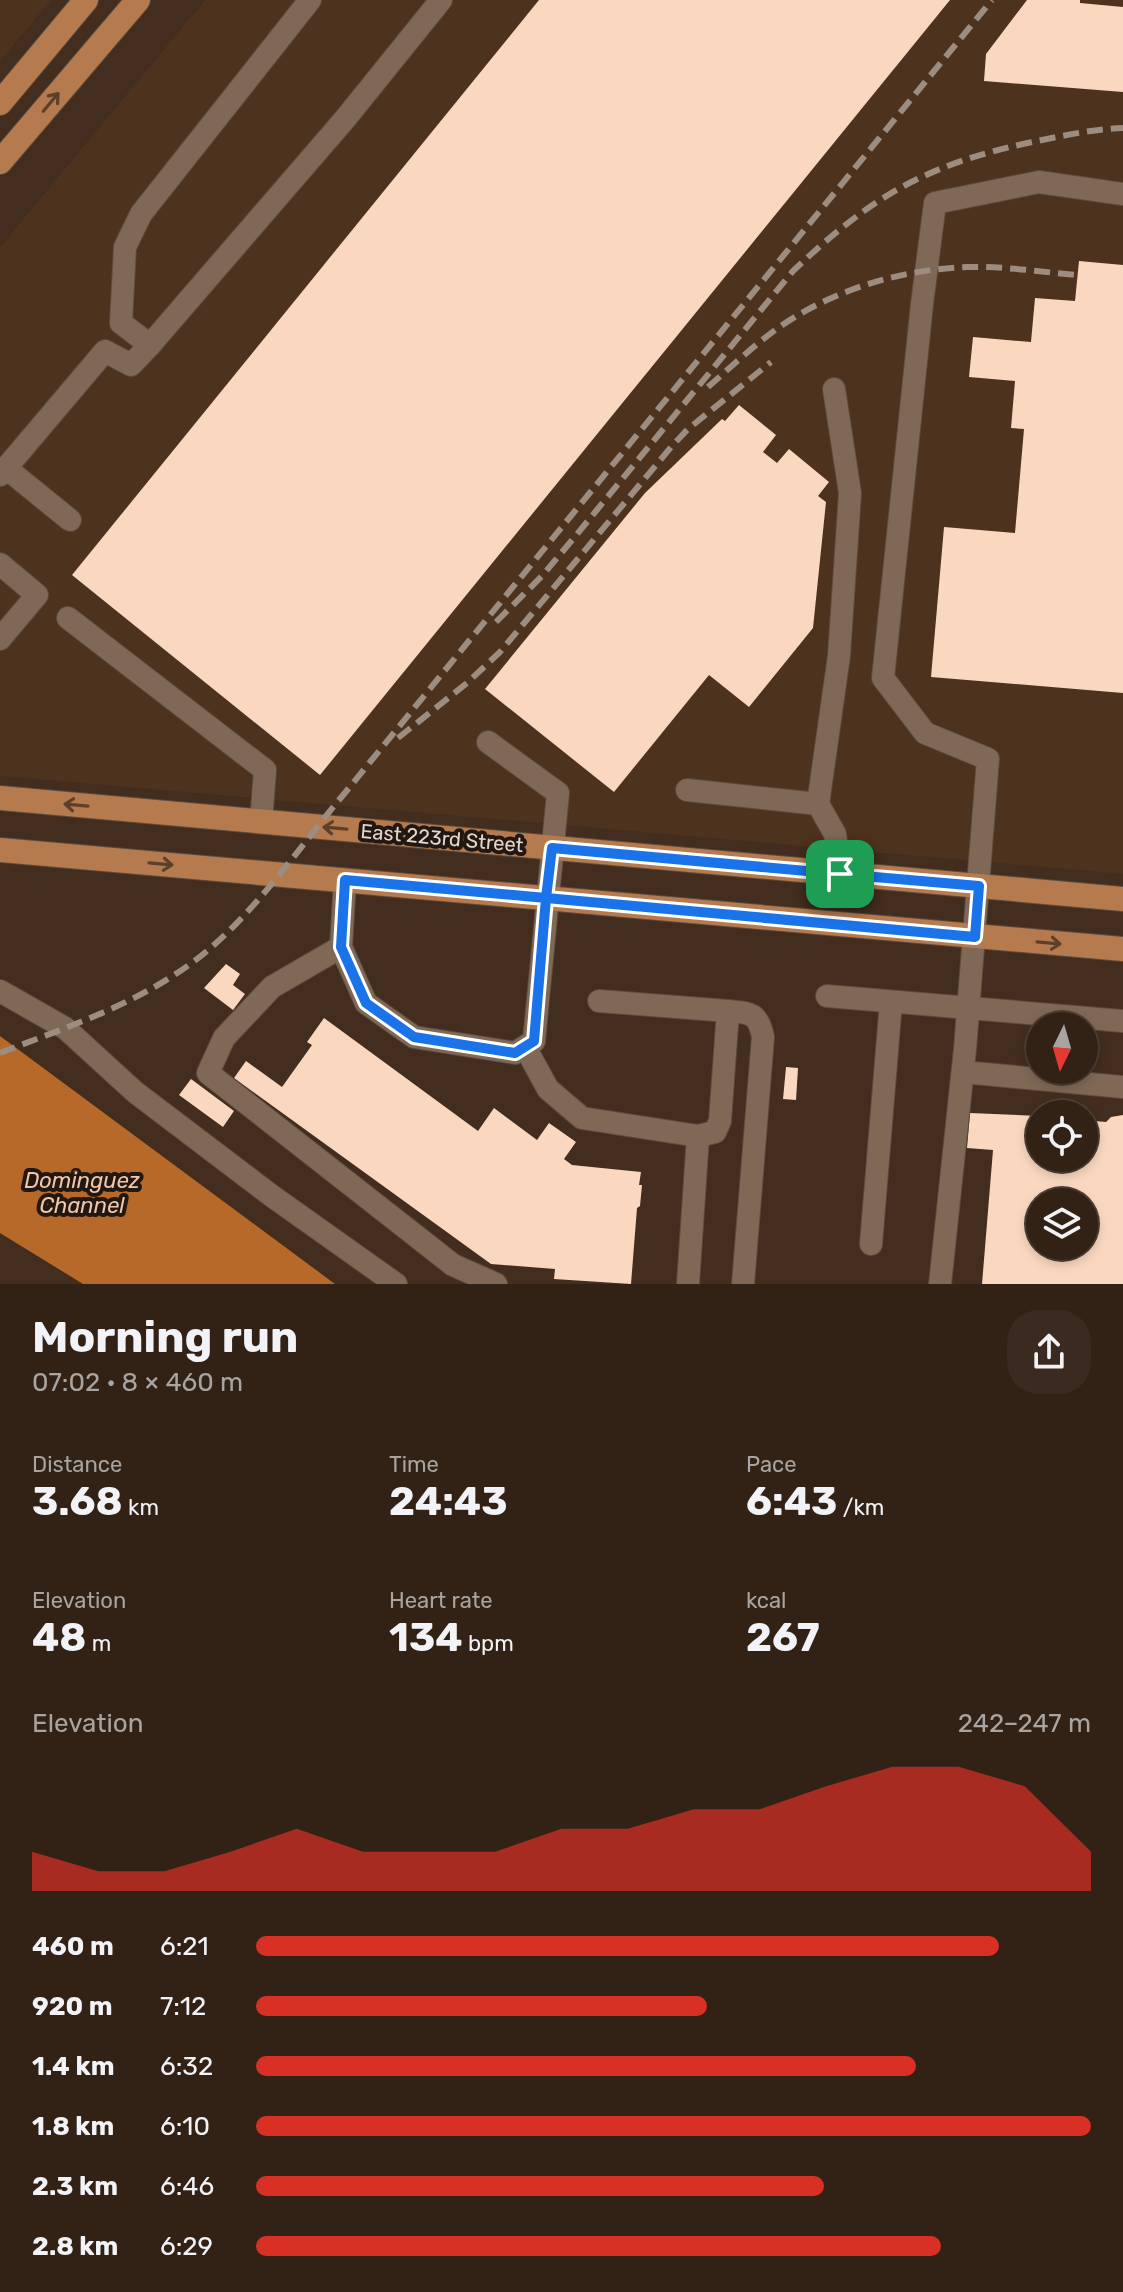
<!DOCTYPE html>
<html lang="en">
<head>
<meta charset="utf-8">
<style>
	:root { --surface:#322216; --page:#3a2a1f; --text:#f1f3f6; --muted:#a8a4a1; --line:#4d3f35; --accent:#d93025 }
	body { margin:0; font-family:Rubik,sans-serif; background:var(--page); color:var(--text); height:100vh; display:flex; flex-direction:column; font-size:30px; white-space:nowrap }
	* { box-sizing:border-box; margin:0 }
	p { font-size:26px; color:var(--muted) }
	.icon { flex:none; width:44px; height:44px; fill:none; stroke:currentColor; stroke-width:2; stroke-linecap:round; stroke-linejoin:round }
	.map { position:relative; height:1284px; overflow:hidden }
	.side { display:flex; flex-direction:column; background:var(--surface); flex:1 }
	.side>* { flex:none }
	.needle { width:52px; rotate:185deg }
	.buttons { position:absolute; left:1026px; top:1012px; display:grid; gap:16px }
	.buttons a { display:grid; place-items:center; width:72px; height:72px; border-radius:50%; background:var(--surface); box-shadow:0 4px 12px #0003,0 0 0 2px var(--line); font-size:40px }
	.pin { position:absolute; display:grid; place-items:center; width:68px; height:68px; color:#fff; margin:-34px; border-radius:16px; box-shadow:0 4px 12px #0006 }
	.round { display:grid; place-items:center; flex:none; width:84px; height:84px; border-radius:32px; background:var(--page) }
	.head { display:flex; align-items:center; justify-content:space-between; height:136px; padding:0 32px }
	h1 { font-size:44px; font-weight:700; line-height:60px }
	.stats { display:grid; grid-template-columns:repeat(3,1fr); gap:12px; height:136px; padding:8px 32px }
	.stats div { display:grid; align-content:center }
	.stats b { font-size:40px; font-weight:700 }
	.stats small { font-size:22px; font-weight:400 }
	.stats p { font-size:22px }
	.chart { height:224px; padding:16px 32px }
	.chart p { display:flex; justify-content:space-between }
	.chart svg { width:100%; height:144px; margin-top:8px; fill:var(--accent); opacity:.7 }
	ul { padding:0 32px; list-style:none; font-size:26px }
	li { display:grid; grid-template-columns:128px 96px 1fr; align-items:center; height:60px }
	li i { height:20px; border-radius:10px; background:var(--accent) }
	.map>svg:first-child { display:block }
	.built { fill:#4d321e }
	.water { fill:#b66928 }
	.building { fill:#fad8c0; fill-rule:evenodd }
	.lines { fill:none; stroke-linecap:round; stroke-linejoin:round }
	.minor-casing { stroke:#5d4b3e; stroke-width:24 }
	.major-casing { stroke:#5d4b3e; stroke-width:26 }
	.minor { stroke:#806857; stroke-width:22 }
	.major { stroke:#b57b4f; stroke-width:24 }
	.rail { stroke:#9d8c80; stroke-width:6; stroke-dasharray:16 8; stroke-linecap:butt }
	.oneway { stroke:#5d402a }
	.route-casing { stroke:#fff; stroke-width:16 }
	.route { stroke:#1a73e8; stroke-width:10 }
	.labels { text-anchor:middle; stroke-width:8; stroke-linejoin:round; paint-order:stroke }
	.street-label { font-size:20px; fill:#e4d6cd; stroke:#221811 }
	.water-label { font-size:22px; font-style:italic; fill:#f1c7aa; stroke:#221811 }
</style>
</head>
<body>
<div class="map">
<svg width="1123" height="1284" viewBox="0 0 1123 1284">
	<rect width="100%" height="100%" fill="#422d1e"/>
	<g class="built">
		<polygon points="0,0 51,0 0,61"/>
		<polygon points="205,0 1123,0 1123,874 0,776 0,247"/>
	</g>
	<polygon class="water" points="0,1036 335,1284 83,1284 0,1233"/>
	<g class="building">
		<polygon points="539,0 950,0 320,775 72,575"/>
		<polygon points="1027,0 1080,0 1080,3 1123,7 1123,92 984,81 986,54"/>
		<polygon points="1079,261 1123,265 1123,693 931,677 944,527 1015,533 1024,429 1011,428 1015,381 969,377 973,337 1031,342 1035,298 1075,301"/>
		<polygon points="739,405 776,435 763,452 777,463 789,449 829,482 818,496 826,502 813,628 749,707 709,675 614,792 485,689 645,493 722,419 725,421"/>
		<polygon points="226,964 240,974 233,985 245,994 233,1010 204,988"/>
		<polygon points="324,1018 478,1131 494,1108 537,1140 549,1123 576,1142 564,1159 572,1165 641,1172 639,1185 642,1185 640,1206 637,1208 631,1284 554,1279 555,1269 491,1264 234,1078 246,1061 282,1087 312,1045 307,1042"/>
		<polygon points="786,1067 798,1068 796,1100 783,1099"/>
		<polygon points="191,1079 234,1111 223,1127 179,1095"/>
		<path d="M970,1113L1040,1116V1158H1084V1120L1106,1122L1111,1117L1123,1115V1284H982L993,1150L967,1148ZM1040,1202H1084V1246H1040Z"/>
	</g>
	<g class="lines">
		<g class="minor-casing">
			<g id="minor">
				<polyline points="150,345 121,323 125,247 141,214 310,0"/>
				<polyline points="6,468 105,351 131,365 150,345 345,119 441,0"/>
				<polyline points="0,475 6,468 70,520"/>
				<polyline points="0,564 37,595 0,639"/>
				<polyline points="68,618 265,770 261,822"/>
				<polyline points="687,790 818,804 835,834 840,874"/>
				<polyline points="818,804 839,656 850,493 834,389"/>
				<polyline points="345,880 341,947 366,1003 414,1037 515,1053 534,1041 558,793 488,742"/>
				<polyline points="341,947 272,987 224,1038 208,1073 453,1265 496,1284"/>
				<polyline points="0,991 65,1028 135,1092 272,1196 396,1284"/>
				<polyline points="827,996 1123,1021"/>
				<polyline points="599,1001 728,1011 720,1121 715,1132 698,1136"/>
				<path d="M728,1011C750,1013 758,1012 763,1037L743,1284"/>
				<polyline points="525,1047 548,1089 582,1118 698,1136 688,1284"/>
				<polyline points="963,1072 1123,1087"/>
				<polyline points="871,1244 891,1002"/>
				<polyline points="940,1284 965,1049 988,759 925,733 883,678 922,304 935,203 1039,182 1123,194"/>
			</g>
		</g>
		<g class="major-casing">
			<g id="major">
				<polyline points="0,103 86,0"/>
				<polyline points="0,162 138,0"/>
				<polyline points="0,798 1123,899"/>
				<polyline points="0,850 1123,949"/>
			</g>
		</g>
		<use href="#minor" class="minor"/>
		<use href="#major" class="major"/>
		<g class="rail">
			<path d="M708,387C731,367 753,346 778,328C832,290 902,269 968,267C1004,266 1041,272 1077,275"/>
			<path d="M496,622L542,576L573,539L793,271C872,196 925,165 1032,142C1062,136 1093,129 1123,128"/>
			<polyline points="398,738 467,683 500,652 672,446 688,429 771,362"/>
			<path d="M0,1053C67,1027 135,1005 193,962C251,919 297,850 344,794L992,0"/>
		</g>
	</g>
	<defs><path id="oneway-shaft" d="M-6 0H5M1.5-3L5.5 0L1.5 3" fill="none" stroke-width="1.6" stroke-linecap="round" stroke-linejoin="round" transform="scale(2)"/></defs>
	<g class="oneway">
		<use href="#oneway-shaft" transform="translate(51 102) rotate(-50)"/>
		<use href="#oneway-shaft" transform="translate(76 805) rotate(-175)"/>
		<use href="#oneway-shaft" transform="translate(335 828) rotate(-175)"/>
		<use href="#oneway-shaft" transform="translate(161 864) rotate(5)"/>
		<use href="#oneway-shaft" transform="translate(1049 943) rotate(5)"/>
	</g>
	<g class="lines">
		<g class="route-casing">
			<polyline id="route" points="840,874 552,848 546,898 345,880 341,947 366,1003 414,1037 515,1053 534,1041 546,898 975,937 979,886 840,874"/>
		</g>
		<use href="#route" class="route"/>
	</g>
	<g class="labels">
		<g class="street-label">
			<text transform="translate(442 838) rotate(5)" y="7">East 223rd Street</text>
		</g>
		<g class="water-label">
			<text x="82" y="1188">Dominguez<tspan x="82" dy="25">Channel</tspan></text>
		</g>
	</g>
</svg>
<div class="buttons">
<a><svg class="needle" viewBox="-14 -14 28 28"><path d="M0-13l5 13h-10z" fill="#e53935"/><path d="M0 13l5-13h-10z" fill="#a8a4a1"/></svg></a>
<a><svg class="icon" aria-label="locate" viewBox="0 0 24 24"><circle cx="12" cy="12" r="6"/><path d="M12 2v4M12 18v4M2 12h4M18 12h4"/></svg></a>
<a><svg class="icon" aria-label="layers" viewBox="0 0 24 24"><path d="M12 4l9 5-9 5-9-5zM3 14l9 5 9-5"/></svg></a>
</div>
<div class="pin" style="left:840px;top:874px;background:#1e9e55"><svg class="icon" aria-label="arrive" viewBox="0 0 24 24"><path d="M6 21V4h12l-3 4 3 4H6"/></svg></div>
</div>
<section class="side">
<div class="head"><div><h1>Morning run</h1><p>07:02 · 8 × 460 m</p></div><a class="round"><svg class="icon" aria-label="share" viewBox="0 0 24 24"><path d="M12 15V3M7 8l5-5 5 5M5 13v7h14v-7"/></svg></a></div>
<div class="stats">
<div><p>Distance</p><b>3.68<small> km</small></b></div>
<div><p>Time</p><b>24:43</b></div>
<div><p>Pace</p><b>6:43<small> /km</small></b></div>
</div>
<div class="stats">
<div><p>Elevation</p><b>48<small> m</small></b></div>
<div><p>Heart rate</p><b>134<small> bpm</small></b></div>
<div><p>kcal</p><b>267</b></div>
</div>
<div class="chart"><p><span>Elevation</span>242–247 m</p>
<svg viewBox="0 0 160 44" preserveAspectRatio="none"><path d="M0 44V32L10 38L20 38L30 32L40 25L50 32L60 32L70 32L80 25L90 25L100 19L110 19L120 12L130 6L140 6L150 12L160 32V44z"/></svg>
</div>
<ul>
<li><b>460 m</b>6:21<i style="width:89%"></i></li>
<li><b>920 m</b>7:12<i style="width:54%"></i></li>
<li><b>1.4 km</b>6:32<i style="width:79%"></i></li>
<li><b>1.8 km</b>6:10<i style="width:100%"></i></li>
<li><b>2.3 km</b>6:46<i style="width:68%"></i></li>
<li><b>2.8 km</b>6:29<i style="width:82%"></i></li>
</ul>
</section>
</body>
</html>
